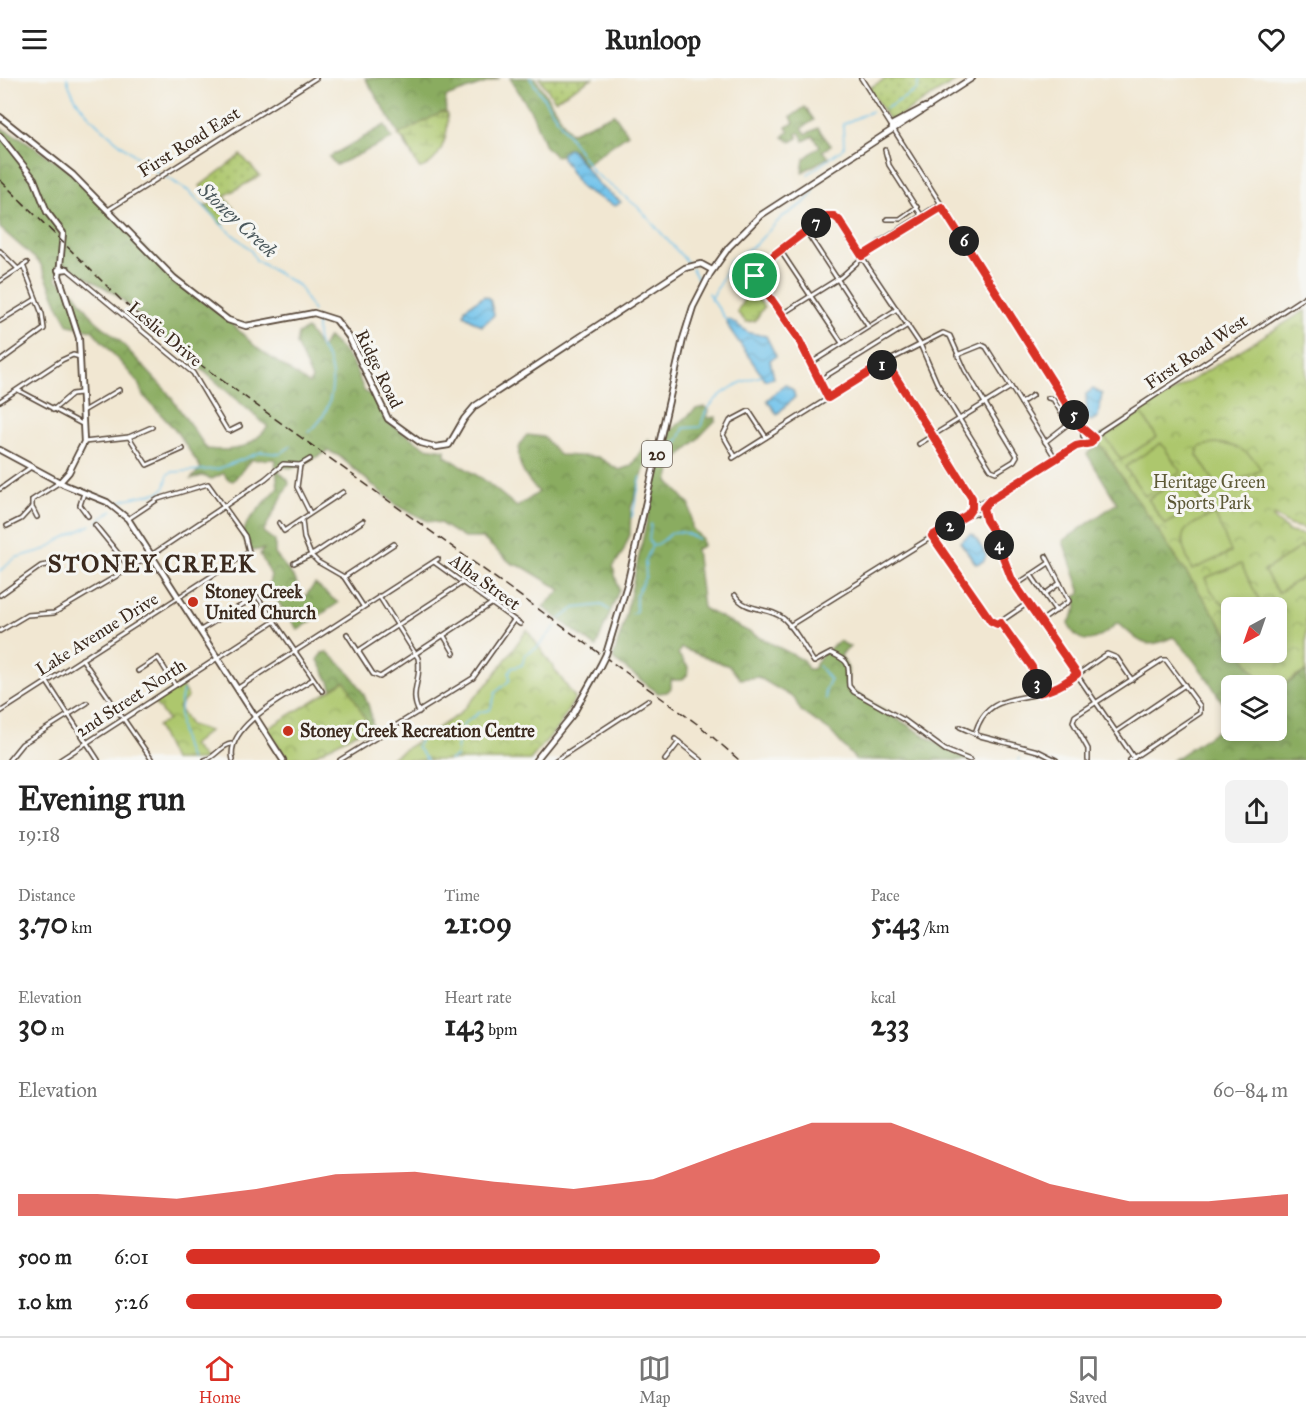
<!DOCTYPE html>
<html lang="en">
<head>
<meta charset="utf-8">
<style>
	:root { --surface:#fff; --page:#f2f2f2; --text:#222; --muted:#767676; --line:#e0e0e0; --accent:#d93025 }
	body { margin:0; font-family:"IM FELL Great Primer",serif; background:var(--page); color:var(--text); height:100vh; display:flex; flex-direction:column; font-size:22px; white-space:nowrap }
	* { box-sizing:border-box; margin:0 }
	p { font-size:20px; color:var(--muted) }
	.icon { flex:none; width:33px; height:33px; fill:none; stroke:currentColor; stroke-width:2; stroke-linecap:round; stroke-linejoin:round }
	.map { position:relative; height:682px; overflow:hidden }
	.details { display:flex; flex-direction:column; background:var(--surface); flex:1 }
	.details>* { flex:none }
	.needle { width:39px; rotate:220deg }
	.fabs { position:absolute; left:1221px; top:519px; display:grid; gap:12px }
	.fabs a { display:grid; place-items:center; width:66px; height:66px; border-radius:9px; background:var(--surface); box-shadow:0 3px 9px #0003; font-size:30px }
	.pin { position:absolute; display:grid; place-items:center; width:51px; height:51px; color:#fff; margin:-26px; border:3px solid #fff; border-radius:50%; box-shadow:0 2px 6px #0007 }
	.km { position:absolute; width:30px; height:30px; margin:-15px; border-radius:50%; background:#222; color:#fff; font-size:16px; line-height:30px; text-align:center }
	.round { display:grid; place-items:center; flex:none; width:63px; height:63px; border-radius:9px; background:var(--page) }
	.head { display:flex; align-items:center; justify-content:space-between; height:102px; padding:0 18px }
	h1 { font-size:33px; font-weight:800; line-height:45px }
	.metrics { display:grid; grid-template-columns:repeat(3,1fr); gap:9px; height:102px; padding:6px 18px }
	.metrics div { display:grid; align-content:center }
	.metrics b { font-size:30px; font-weight:800 }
	.metrics small { font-size:16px; font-weight:400 }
	.metrics p { font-size:16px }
	.chart { height:168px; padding:12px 18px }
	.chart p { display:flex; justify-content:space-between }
	.chart svg { width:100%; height:108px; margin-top:6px; fill:var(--accent); opacity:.7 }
	ul { padding:0 18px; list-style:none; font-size:20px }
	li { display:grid; grid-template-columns:96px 72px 1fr; align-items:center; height:45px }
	li i { height:15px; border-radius:8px; background:var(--accent) }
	header { display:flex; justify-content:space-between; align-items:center; height:78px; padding:0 18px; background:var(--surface); font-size:27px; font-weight:800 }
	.tabs { display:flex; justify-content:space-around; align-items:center; height:84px; border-top:2px solid var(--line); background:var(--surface); font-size:16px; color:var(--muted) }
	.tabs a { display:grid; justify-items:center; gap:3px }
	.tabs .active { color:var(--accent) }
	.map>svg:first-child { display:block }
	.grass { fill:url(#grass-dots); stroke:#747846; stroke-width:1.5 }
	.forest { fill:url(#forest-crowns); stroke:#626b3f; stroke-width:1.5; fill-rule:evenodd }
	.wetland { fill:url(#wetland-marsh); stroke:#747846; stroke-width:1.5 }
	.park { fill:url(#park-crowns); stroke:#747846; stroke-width:1.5 }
	.pitch { fill:#adc76d; stroke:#747846; stroke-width:1.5 }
	.water { fill:url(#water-waves); stroke:#557684; stroke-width:1.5 }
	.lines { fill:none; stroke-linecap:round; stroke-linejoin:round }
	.stream { stroke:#6fc2eb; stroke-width:1.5 }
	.minor-casing { stroke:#564639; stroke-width:6 }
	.major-casing { stroke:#564639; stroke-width:8 }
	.minor { stroke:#fff; stroke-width:3 }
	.major { stroke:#fff; stroke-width:4.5 }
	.rail { stroke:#3b2a1e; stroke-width:1.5; stroke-dasharray:9 4.5; stroke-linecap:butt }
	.major-bridge-casing { stroke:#564639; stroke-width:8; stroke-linecap:butt }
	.major-bridge { stroke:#fff; stroke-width:4.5 }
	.route-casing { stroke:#fff; stroke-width:12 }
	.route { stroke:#d93025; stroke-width:8 }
	.poi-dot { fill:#c8321e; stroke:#f6f6f2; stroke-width:2 }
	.labels { text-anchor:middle; stroke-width:6; stroke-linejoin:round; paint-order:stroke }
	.shield { fill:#f6f6f2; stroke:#73675e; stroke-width:1.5 }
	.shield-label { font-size:16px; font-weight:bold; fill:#3b2a1e }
	.street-label { font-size:18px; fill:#3b2a1e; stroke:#f6f6f2 }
	.park-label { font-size:18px; fill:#5d5936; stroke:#f6f6f2 }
	.poi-label { font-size:18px; font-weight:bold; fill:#3b2a1e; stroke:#f6f6f2; text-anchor:start }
	.water-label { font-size:20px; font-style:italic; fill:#4b585c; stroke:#f6f6f2 }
	.district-label { font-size:24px; font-weight:bold; letter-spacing:1.5px; fill:#3b2a1e; stroke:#f6f6f2 }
</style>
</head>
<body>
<header><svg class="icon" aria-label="menu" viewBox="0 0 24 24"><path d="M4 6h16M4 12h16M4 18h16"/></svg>Runloop<svg class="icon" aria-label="heart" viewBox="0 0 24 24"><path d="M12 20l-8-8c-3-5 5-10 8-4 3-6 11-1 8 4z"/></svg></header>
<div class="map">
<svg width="1306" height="682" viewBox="0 0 1306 682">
	<defs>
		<pattern id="grass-dots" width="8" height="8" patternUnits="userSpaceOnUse" patternTransform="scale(1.5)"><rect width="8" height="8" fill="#adc76d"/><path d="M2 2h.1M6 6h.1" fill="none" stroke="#8ea259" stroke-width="1.8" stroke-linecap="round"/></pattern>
		<pattern id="forest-crowns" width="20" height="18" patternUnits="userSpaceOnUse" patternTransform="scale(1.5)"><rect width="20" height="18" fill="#8aac60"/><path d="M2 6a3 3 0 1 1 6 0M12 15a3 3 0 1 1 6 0" fill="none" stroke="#728c4f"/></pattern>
		<pattern id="wetland-marsh" width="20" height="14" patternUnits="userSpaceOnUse" patternTransform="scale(1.5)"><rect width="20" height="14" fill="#adc76d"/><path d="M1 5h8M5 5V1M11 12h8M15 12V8" fill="none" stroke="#8ea259"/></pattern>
		<pattern id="park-crowns" width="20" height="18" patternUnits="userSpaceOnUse" patternTransform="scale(1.5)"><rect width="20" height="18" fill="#adc76d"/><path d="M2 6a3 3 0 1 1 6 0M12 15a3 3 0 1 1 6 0" fill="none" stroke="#8ea259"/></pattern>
		<pattern id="water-waves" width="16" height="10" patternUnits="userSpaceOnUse" patternTransform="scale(1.5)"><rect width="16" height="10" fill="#6fc2eb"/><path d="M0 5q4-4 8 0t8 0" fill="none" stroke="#5c9ebe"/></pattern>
	</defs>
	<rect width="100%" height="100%" fill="#f6f6f2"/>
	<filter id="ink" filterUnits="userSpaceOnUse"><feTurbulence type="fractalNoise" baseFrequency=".0167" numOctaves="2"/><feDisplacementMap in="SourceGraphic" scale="12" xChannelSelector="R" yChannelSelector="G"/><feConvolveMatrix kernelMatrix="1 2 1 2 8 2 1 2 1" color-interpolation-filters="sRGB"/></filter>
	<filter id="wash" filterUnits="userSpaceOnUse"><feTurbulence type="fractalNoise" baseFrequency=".008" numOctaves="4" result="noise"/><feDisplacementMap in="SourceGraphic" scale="24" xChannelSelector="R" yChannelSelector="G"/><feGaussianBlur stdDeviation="1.35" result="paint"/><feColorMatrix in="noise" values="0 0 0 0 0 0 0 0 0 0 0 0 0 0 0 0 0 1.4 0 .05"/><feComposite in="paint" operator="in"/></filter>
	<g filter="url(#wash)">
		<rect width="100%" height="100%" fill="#f1e7d2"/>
		<g class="grass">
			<polygon points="539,0 592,0 555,22"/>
			<polygon points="887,0 961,0 890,44 869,10"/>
			<polygon points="241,77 260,98 224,118 239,137 221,146 205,128 214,125 200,108"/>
		</g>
		<g class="forest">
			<path d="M365,0H500L446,19C444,44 451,54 435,78C431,84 427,88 420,90Z"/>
			<polygon points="510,0 535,0 570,55 614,36 628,56 584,87 574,72 566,71 562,77 555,78 545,68 532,35"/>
			<polygon points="805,29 814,42 802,50 806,56 818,50 831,68 822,73 829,79 802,94 804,81 820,68 813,58 804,63 799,54 796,56 798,60 791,64 783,59 789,53 786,49 794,45 791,39"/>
			<polygon points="385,47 392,61 336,87 329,79"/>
			<path d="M0,50L21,60L67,91L180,206L228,242L257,270L309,306L312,301L296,266L298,256L307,251L321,271L328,259L342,272L355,289L364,313L374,319L389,345L425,369L445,372V378L483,401L517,429L539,414C523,399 509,374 527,357L544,359L559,377L598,379L619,392L631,388L649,361L652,368L631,430L630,456L623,474L613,489L619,512L596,569L543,529L561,512L525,490L511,485L482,460H464L440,445L428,443L396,427L339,378L329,373L293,390L283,389L278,393L288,402L289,406L263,454L275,463V476L295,501L303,521L315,506L338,525L298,552L268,510L271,497L260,476L264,471L251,473L242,458L248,443L278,410L275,381L251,382L233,403L227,401L224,395L212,401L202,398L191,401L201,390L177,354L144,318L137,303L92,252L69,247L59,229L40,185L0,150ZM62,185L114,215L268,349C249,371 235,374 207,371L168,315L119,262L95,242L75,215L56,201L59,187Z"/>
			<path d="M704,329L709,332L707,340L716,339V342C702,355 689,372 674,382L668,403L690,427L692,450L702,461L703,468L696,471L703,530L803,582L808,591H813L821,578L839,563L850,569L841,577L848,591L847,610L953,675L972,682H856L831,654L801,633L794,620L758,599L740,601L729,588L681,570L678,576L688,589V596L682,602H671V610L667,614L658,615L613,581L624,545L666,357L696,331Z"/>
			<path d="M1100,366L1231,561L1232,574L1241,575L1264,607L1232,608L1231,633C1219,624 1215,610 1206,599C1196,586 1186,570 1173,559C1143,573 1141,564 1118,545C1100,560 1082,574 1068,546L1077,530L1075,518L1080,516V512L1063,463L1117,425L1087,376Z"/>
			<path d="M327,574C352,594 370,616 373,650L363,656L333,611L318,582L322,575Z"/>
			<polygon points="1306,594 1306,682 1173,682 1231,643 1232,652 1276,652 1277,611"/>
		</g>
		<g class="wetland">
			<path d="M442,34L447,35C450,54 441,85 420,90L417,87L406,63L398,57Z"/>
			<polygon points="755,217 764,229 755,243 746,244 737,234 743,223"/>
		</g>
		<g class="park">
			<polygon points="1306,232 1306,451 1289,447 1274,437 1274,441 1290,454 1306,457 1306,593 1277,610 1276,608 1264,607 1241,575 1276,574 1276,530 1232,530 1231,561 1100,366 1099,359"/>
			<polygon points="527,552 575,620 559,648 530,682 388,682 458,637 490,603"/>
			<polygon points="345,603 369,648 305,682 301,679 288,682 267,651"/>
			<polygon points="181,607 188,619 178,629 190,647 209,653 192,667 205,682 173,682 157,648 168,642 153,623"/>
		</g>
		<g class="pitch">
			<polygon points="1141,335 1157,359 1121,382 1105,359"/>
			<polygon points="1161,365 1181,394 1145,418 1125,389"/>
			<path d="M1215,365C1236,367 1251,373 1261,392L1219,411L1197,377L1199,369Z"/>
			<polygon points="1184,398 1201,424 1165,447 1148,421"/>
			<path d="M1215,436L1231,474L1192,492C1176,454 1178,452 1215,436Z"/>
			<polygon points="1302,468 1306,474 1306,497 1278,515 1264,493"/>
			<path d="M1241,486L1259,522C1231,535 1217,529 1205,500Z"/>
		</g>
		<g class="water">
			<polygon points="570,70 599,107 621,124 615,128 582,111 562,80 562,75"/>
			<polygon points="484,218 490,221 494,237 482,248 464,237 465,230"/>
			<polygon points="729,241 749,255 766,258 776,278 770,282 774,300 765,302 729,250 726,242"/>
			<polygon points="785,306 793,312 795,319 777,336 767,322"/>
			<polygon points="1093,311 1102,316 1098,339 1091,343 1087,340 1086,316"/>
			<polygon points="970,456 974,457 986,477 984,483 976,486 960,464"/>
		</g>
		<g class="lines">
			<g class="stream">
				<path d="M67,0C75,38 129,71 159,96"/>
				<polyline points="530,0 593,94 638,129 688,185"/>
				<polyline points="885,31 917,12 919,1"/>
				<polyline points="808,96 844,70 843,46 872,33"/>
				<polyline points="166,99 190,114 223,148 250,171 256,182 299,208 313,233"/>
				<polyline points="692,191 698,201"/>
				<polyline points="708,215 726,242"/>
				<polyline points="711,222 731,182 755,167 782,139 803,126 813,115 814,107"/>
				<path d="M308,354C329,340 336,311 330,287C329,280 321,274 319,266C315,257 318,248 317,239"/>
				<path d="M671,366L678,363L684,350L701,349C705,321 737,303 762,298"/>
				<polyline points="119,425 126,421 160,414 165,409 168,396 173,394 218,391 261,374 280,376 291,368"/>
				<polyline points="632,439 641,399"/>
				<polyline points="97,444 113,432"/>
				<path d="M652,468C672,464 665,443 698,461"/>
				<polyline points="0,493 15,480 47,471 58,463 91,447"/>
				<polyline points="632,536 636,533 636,517 646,498 645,484 652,468 649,462 651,446"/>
				<polyline points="560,541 575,530 602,527 609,532"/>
				<polyline points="819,588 830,602 825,613 826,621"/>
				<path d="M183,612C177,639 179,656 190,682"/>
				<polyline points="424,654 417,669 427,682"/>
				<path d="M449,682L456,679C458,669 458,653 464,646C469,640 475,640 479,634L490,632L496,614L510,602L509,595L512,590L522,587L525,576L537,570L556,548"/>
				<polyline points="1018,682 1019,680"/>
			</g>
		</g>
	</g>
	<g filter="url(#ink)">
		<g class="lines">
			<g class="minor-casing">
				<g id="minor">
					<polyline points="861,0 1045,290 1081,349 1086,365 1091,365 1101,353 1306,218"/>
					<polyline points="885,72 889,87 923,140"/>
					<polyline points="108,132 316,0"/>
					<polyline points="887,141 900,141 917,129"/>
					<polyline points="806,153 868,248"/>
					<polyline points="878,167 942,129"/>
					<polyline points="780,172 842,265"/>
					<polyline points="0,173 18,191"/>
					<polyline points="66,190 193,295 227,352 230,353 240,348"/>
					<polyline points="755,198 797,258 827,319"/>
					<polyline points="0,203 27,185"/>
					<polyline points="782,236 841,199 881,163 940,126"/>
					<polyline points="0,243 36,221"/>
					<polyline points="957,277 982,267 986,269 1056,381"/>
					<polyline points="0,283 44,251 42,236 23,187"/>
					<polyline points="886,284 972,420 973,427"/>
					<polyline points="811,285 897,231"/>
					<polyline points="818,303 908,247"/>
					<polyline points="18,312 82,346"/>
					<polyline points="0,323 62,282 73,277 80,279"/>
					<polyline points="1021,325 1033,317"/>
					<polyline points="53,332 72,316 80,315"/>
					<polyline points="83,333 119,312"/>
					<polyline points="1083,358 1090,355 1094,361"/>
					<polyline points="129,359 152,349"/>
					<polyline points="84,364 129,359 147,387 183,371"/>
					<polyline points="1045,364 1068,346 1053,321 1048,320"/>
					<polyline points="919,366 1011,309"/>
					<polyline points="735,378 723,357 730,343 749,333 766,359"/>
					<path d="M733,380L886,284L943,255L950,258L965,292L1017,378L1014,383L996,394L991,392L937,305L920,266L834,138C817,134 759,193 745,208"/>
					<polyline points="300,387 297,409 310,435"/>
					<polyline points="0,411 31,389"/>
					<polyline points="84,415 80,427 88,438"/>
					<circle cx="978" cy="430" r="5.5"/>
					<polyline points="980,425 990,422 1076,368 1086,365"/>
					<polyline points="32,429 32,422 60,404"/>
					<polyline points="33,431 37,439"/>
					<polyline points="983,432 1012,502 1134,680"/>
					<polyline points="302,442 304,460 311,477 318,484 344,499 363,528"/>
					<polyline points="279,445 284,453 343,414"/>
					<polyline points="95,447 130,490"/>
					<polyline points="7,448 21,441 32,429"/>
					<polyline points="932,458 991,543 997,546 1000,544"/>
					<polyline points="434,484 520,546"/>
					<polyline points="294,485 315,475 363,443"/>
					<polyline points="1031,497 1056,533"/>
					<polyline points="344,499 394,466"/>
					<polyline points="1016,507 1049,485"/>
					<polyline points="1045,516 1060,505"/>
					<polyline points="0,517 41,488 47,487"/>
					<path d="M735,517C746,535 769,528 784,541C796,552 805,571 814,584L831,575C854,585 847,589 849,608L854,614L904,642L945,672L970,682"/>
					<path d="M379,518L418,580C423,600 408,614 419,634"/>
					<polyline points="1041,543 1069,523 1046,478"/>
					<polyline points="1000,544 1032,589 1038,615"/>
					<polyline points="1000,544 1028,525"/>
					<polyline points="789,548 967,437 975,435"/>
					<polyline points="0,553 27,537 54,535 147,480 265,401 283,386 300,387 310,381"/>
					<polyline points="199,553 257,518 322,613"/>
					<polyline points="347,556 373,596 380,599 491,526"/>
					<polyline points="444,558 454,575"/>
					<polyline points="358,573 462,505"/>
					<polyline points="82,581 152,682"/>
					<polyline points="138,593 158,580 175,607"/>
					<polyline points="47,604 98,682"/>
					<polyline points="238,610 438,481"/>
					<polyline points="0,634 249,474 245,458 208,406 158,421 128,441"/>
					<polyline points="960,649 980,658 1038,673 1056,682"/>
					<polyline points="1117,653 1185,607"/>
					<path d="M975,656C987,610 1030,626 1060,608C1076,599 1091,586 1107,576L1117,580L1132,602"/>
					<polyline points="675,661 701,682"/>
					<polyline points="9,682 22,666 87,625"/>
					<polyline points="60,682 275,543"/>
					<path d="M205,682C216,679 221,667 231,666"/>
					<path d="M233,682C224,648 288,617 313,601"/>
					<polyline points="340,682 473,600 514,542"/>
					<polyline points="556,682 648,622"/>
					<polyline points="665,682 679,664"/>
					<polyline points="1088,682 1088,671 1073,644 1075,638 1162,582 1166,582 1200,628 1200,635 1130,682"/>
				</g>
			</g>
			<g class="major-casing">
				<g id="major">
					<polyline points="0,39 73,97 174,200 228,242 246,248 314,235 336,242 349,259 388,341 421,365 436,369 449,367 464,341 475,328 685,190 701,186 712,192"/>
					<polyline points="892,50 893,46 925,29"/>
					<polyline points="0,58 34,101 47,134 63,155 59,198 79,260 84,364 69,394 60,404"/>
					<polyline points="58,192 67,191"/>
					<polyline points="0,372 65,407 107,424 128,441 283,682"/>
					<polyline points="606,576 627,507 683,261 693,229 710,196 729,169 761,137 972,0"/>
					<polyline points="536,682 573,636 600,588"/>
				</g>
			</g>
			<use href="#minor" class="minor"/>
			<use href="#major" class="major"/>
			<polyline class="rail" points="0,102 120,221 169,264 700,648 739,682"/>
			<g class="major-bridge-casing">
				<polyline id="major-bridge" points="600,588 606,576"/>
			</g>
			<use href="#major-bridge" class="major-bridge"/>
		</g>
	</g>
	<g class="lines" filter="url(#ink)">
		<g class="route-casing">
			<path id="route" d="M942,129L1081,349L1094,360L1091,365L1076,368L990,422L983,430L986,442L993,453L1012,502L1077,596C1065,605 1054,612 1038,615L1032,589L1000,544L997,546L991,543L932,458L967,437L972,430V420L886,284L828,320L797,258L755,198L774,177L826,138H834L839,142L862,178Z"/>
		</g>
		<use href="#route" class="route"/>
	</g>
	<g class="poi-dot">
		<circle cx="193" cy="524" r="6"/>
		<circle cx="288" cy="653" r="6"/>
	</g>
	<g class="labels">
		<rect class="shield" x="642" y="363" width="30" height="26" rx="4.5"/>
		<g class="shield-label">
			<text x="657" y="382">20</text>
		</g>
		<g class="street-label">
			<text transform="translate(189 64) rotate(-32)" y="6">First Road East</text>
			<text transform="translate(165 256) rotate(40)" y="6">Leslie Drive</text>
			<text transform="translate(1196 274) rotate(-34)" y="6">First Road West</text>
			<text transform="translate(379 291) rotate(64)" y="6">Ridge Road</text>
			<text transform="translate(485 504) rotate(36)" y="6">Alba Street</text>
			<text transform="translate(97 556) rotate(-32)" y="6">Lake Avenue Drive</text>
			<text transform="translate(131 620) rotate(-33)" y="6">2nd Street North</text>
		</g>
		<g class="park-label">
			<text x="1209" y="410">Heritage Green<tspan x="1209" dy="21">Sports Park</tspan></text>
		</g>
		<g class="poi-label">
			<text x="205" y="520">Stoney Creek<tspan x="205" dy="21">United Church</tspan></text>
			<text x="300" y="659">Stoney Creek Recreation Centre</text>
		</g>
		<g class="water-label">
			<text transform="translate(238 142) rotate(43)" y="7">Stoney Creek</text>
		</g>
		<g class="district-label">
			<text x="152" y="494">STONEY CREEK</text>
		</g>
	</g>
</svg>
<div class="fabs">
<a><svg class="needle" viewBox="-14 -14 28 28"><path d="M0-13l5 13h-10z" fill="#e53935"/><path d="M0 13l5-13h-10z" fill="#767676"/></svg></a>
<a><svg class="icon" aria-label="layers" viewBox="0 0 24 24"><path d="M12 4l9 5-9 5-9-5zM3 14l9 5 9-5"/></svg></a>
</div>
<div class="pin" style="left:755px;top:198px;background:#1e9e55"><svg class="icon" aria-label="arrive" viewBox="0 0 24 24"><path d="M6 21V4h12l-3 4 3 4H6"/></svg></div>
<b class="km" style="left:882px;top:287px">1</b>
<b class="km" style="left:950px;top:448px">2</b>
<b class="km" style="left:1037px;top:606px">3</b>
<b class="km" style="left:999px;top:467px">4</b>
<b class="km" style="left:1074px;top:337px">5</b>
<b class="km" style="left:964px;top:163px">6</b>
<b class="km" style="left:816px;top:145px">7</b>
</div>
<section class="details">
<div class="head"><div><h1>Evening run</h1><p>19:18</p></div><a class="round"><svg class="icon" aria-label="share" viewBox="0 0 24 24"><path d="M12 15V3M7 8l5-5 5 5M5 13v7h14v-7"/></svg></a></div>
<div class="metrics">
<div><p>Distance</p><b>3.70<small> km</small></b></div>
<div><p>Time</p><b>21:09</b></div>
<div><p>Pace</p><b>5:43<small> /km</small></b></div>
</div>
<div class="metrics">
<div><p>Elevation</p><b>30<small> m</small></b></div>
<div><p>Heart rate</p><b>143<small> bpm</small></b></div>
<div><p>kcal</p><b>233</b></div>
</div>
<div class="chart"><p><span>Elevation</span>60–84 m</p>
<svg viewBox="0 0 160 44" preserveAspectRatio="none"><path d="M0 44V35L10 35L20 37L30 33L40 27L50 26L60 30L70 33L80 29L90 17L100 6L110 6L120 18L130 31L140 38L150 38L160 35V44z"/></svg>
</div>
<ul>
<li><b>500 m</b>6:01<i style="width:63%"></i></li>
<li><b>1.0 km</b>5:26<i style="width:94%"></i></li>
</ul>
</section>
<nav class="tabs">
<a class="active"><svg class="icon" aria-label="home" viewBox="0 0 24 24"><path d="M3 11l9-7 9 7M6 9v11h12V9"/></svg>Home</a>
<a><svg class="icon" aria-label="map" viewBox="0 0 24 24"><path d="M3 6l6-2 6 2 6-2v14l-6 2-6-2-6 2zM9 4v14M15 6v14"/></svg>Map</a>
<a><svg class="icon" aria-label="saved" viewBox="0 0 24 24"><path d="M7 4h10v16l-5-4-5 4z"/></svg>Saved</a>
</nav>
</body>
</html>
